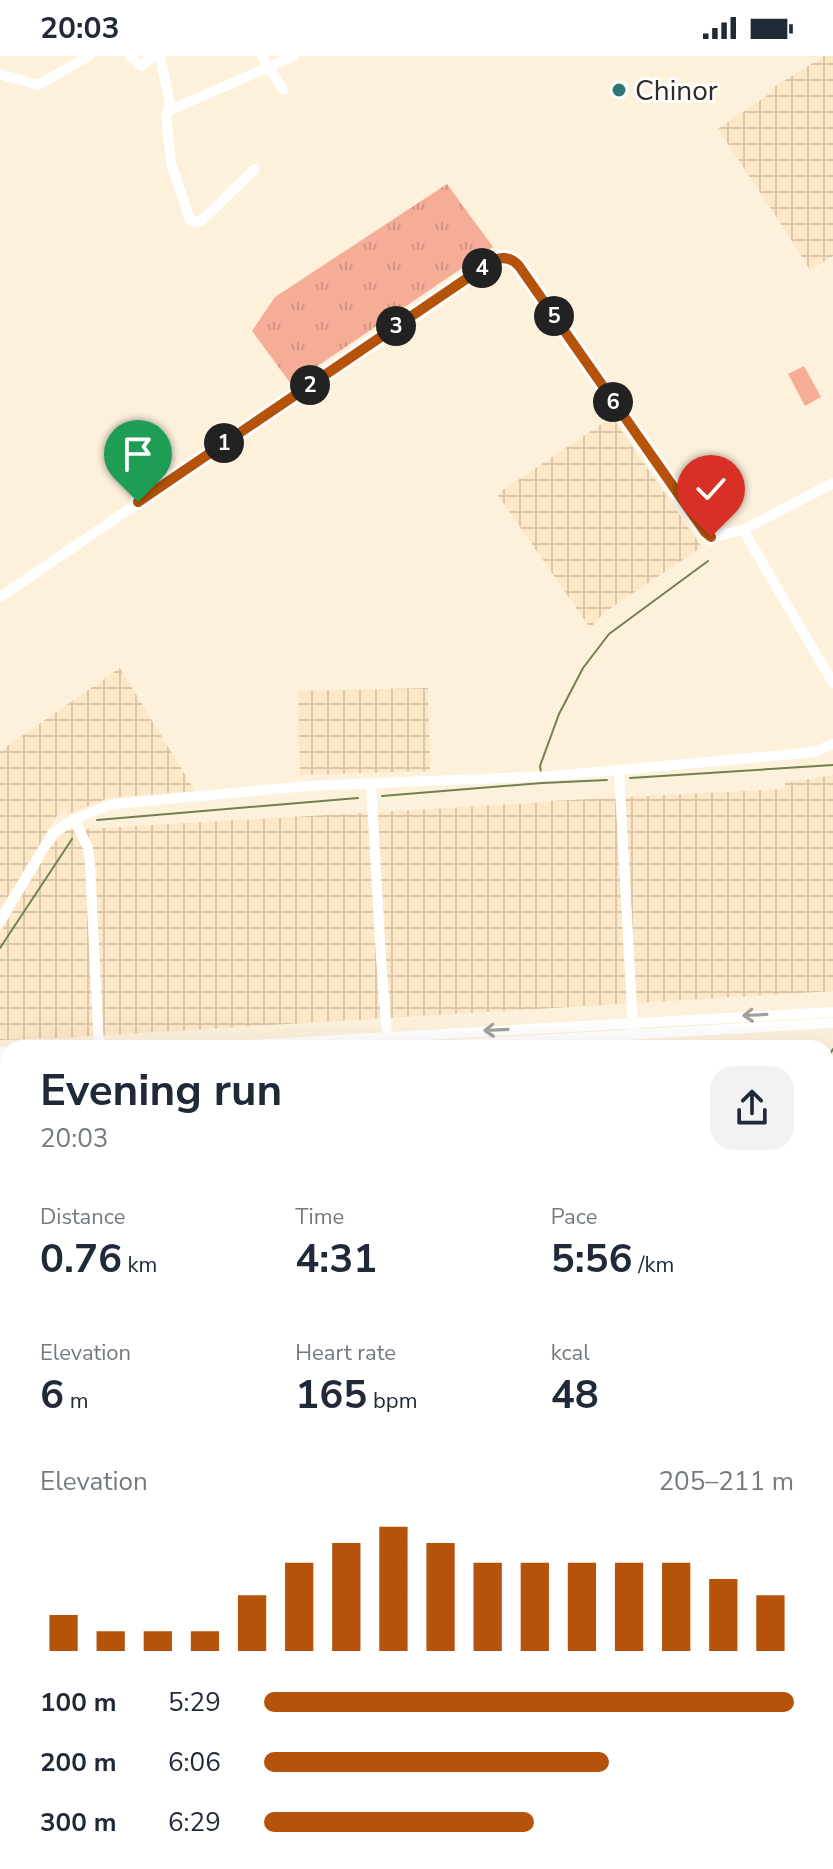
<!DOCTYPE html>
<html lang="en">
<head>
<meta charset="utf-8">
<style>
	:root { --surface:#fff; --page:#f2f2f3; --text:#1f2937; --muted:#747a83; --accent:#b45309 }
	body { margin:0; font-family:"Nunito Sans",sans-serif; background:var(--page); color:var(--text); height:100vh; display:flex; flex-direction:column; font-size:30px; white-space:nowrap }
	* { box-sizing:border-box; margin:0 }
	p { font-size:26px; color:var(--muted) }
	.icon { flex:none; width:44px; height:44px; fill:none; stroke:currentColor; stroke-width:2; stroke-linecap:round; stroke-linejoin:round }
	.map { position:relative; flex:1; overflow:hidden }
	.drawer { position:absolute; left:0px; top:984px; width:834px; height:830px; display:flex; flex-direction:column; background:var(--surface); border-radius:24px 24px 0 0; box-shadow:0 8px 32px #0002 }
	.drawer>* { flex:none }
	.pin { position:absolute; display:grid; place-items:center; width:68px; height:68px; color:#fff; margin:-82px -34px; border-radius:50% 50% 50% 0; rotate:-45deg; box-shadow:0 0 8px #0007 }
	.pin .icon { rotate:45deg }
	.km { position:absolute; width:40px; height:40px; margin:-20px; border-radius:50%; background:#222; color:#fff; font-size:22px; line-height:40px; text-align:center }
	.round { display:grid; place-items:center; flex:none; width:84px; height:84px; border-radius:24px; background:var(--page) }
	.summary { display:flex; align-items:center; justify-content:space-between; height:136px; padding:0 40px }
	h1 { font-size:44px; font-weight:700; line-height:60px }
	.stats { display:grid; grid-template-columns:repeat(3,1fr); gap:12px; height:136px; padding:8px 40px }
	.stats div { display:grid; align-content:center }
	.stats b { font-size:40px; font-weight:700 }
	.stats small { font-size:22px; font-weight:400 }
	.stats p { font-size:22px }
	.chart { height:224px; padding:16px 40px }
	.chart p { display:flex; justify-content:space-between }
	.chart svg { width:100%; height:144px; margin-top:8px; stroke:var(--accent); stroke-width:6 }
	ul { padding:0 40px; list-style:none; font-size:26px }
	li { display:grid; grid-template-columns:128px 96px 1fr; align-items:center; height:60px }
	li i { height:20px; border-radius:10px; background:var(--accent) }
	.status { display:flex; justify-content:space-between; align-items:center; height:56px; padding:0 40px; background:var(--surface); direction:ltr }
	.status svg { height:22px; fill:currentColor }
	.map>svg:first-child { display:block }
	.industrial { fill:url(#industrial-grid) }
	.grass { fill:url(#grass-tufts) }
	.park { fill:#f5ad97 }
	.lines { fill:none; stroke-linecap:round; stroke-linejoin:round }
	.stream { stroke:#72804e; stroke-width:2 }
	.minor { stroke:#fff; stroke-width:10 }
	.highway { stroke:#fff; stroke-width:14 }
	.rail-casing { stroke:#463f34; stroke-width:5 }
	.rail { stroke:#fff; stroke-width:2; stroke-dasharray:6; stroke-linecap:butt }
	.oneway { stroke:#a2a09b }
	.route-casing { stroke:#fff; stroke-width:16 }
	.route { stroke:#b45309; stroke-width:10 }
	.poi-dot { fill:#2f7772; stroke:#fff; stroke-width:3 }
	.labels { text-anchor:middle; stroke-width:6; stroke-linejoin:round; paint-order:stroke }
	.poi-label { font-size:28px; fill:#312b21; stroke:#fff; text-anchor:start }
</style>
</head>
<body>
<div class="status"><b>20:03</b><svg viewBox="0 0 49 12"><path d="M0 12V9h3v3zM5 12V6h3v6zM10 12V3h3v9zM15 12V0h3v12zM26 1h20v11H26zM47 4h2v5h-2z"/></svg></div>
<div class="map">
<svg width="833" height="1813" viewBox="0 0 833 1813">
	<defs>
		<pattern id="industrial-grid" width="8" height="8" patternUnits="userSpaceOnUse" patternTransform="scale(2)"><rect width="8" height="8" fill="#fce8c7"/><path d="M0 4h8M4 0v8" fill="none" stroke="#d8c7ab"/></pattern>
		<pattern id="grass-tufts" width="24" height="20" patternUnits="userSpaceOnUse" patternTransform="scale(2)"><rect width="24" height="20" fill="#f5ad97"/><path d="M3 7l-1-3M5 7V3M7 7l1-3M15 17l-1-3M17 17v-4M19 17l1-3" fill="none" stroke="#d29582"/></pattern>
	</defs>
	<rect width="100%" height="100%" fill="#fef1dc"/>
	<g class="industrial">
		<polygon points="824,0 833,0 833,200 810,214 779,165 718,73 772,36 771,33"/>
		<polygon points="612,361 702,491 605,556 590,572 497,438"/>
		<polygon points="120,612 195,735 108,742 67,759 65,754 60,755 0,854 0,695"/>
		<polygon points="428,632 430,715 300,719 298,635"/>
		<polygon points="833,719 833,935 58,982 0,984 0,877 50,791 67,774 551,746 551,745 785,733 785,727"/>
		<polygon points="0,1009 8,1010 8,1174 0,1179"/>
		<polygon points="833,1336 833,1390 826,1382 826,1349"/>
		<polygon points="826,1423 833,1430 833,1813 555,1813 559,1806 826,1806"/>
		<polygon points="0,1430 8,1442 8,1611 0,1612"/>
		<polygon points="395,1806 498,1806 503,1813 400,1813"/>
	</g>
	<polygon class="grass" points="447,128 493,191 291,328 252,275 275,241"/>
	<polygon class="park" points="804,310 821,341 805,350 788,318"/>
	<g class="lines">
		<g class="stream">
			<polyline points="541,716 540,710 559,658 583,612 609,578 708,505"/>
			<polyline points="630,722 833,709"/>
			<polyline points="382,740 542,727 607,724"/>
			<polyline points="97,764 358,742"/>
			<polyline points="0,892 72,783"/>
			<polyline points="826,1005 833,993"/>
			<polyline points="0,1242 8,1253"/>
			<polyline points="826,1304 833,1292"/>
			<polyline points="0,1389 6,1384"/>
			<polyline points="0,1614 8,1614"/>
			<polyline points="826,1647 833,1646"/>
			<polyline points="378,1806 382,1813"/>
		</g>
		<g class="minor">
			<polyline points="130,0 141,10 154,0"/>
			<polyline points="160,0 170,48 166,60 171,107 190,164 193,166 202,164 255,113"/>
			<polyline points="262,0 283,34"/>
			<polyline points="0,18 38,29 89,0"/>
			<polyline points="168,55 294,0"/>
			<polyline points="743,474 833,627"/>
			<polyline points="0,541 498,202 510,203 517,208 705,476 711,481 743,474 833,427"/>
			<polyline points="619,714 633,972"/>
			<polyline points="371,728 381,902 387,980"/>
			<polyline points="74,763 88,792 90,808 99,992"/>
			<path d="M0,865L53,777C73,763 92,754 115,748L306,730L552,720L805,697L817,695L833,688"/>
			<polyline points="196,992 833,956"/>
			<polyline points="398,992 833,967"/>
			<polyline points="0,996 8,997"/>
			<polyline points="0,1005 8,1006"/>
		</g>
		<g class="highway">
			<polyline points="0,1316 8,1328"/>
			<polyline points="0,1340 8,1352"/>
			<polyline points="315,1806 319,1813"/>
			<polyline points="331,1806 335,1813"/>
		</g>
		<g class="rail-casing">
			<polyline id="rail" points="817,1806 824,1813"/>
		</g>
		<use href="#rail" class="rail"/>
	</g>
	<defs><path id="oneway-shaft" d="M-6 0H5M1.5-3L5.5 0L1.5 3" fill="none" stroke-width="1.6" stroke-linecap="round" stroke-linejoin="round" transform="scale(2)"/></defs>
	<g class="oneway">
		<use href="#oneway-shaft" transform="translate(755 959) rotate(177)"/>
		<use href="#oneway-shaft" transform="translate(496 974) rotate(177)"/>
	</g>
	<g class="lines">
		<g class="route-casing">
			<path id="route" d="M138,446L494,204C504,200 512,202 519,210L705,476L711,481"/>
		</g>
		<use href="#route" class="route"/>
	</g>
	<circle class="poi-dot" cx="619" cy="34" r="8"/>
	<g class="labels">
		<g class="poi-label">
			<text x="635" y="44">Chinor</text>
		</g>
	</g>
</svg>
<div class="pin" style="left:138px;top:446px;background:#1e9e55"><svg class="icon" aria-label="arrive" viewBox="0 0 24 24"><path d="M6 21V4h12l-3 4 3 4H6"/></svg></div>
<div class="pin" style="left:711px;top:481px;background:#d93025"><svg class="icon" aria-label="check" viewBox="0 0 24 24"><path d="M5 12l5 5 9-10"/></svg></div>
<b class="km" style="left:224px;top:387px">1</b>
<b class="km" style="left:310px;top:329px">2</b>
<b class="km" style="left:396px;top:270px">3</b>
<b class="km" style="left:482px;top:212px">4</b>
<b class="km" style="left:554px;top:260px">5</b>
<b class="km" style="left:613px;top:346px">6</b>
<section class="drawer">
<div class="summary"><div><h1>Evening run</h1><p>20:03</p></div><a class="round"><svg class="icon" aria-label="share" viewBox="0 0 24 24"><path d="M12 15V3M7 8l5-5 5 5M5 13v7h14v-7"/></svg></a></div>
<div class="stats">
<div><p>Distance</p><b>0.76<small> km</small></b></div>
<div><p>Time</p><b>4:31</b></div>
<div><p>Pace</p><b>5:56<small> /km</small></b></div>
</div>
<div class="stats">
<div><p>Elevation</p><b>6<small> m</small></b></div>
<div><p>Heart rate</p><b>165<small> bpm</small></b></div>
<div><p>kcal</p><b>48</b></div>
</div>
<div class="chart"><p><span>Elevation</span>205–211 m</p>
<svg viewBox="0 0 160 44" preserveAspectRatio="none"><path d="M5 44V33M15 44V38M25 44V38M35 44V38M45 44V27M55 44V17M65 44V11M75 44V6M85 44V11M95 44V17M105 44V17M115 44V17M125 44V17M135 44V17M145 44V22M155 44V27"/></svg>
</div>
<ul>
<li><b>100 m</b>5:29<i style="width:100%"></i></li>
<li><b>200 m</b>6:06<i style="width:65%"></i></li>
<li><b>300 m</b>6:29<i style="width:51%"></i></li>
</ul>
</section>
</div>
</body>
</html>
